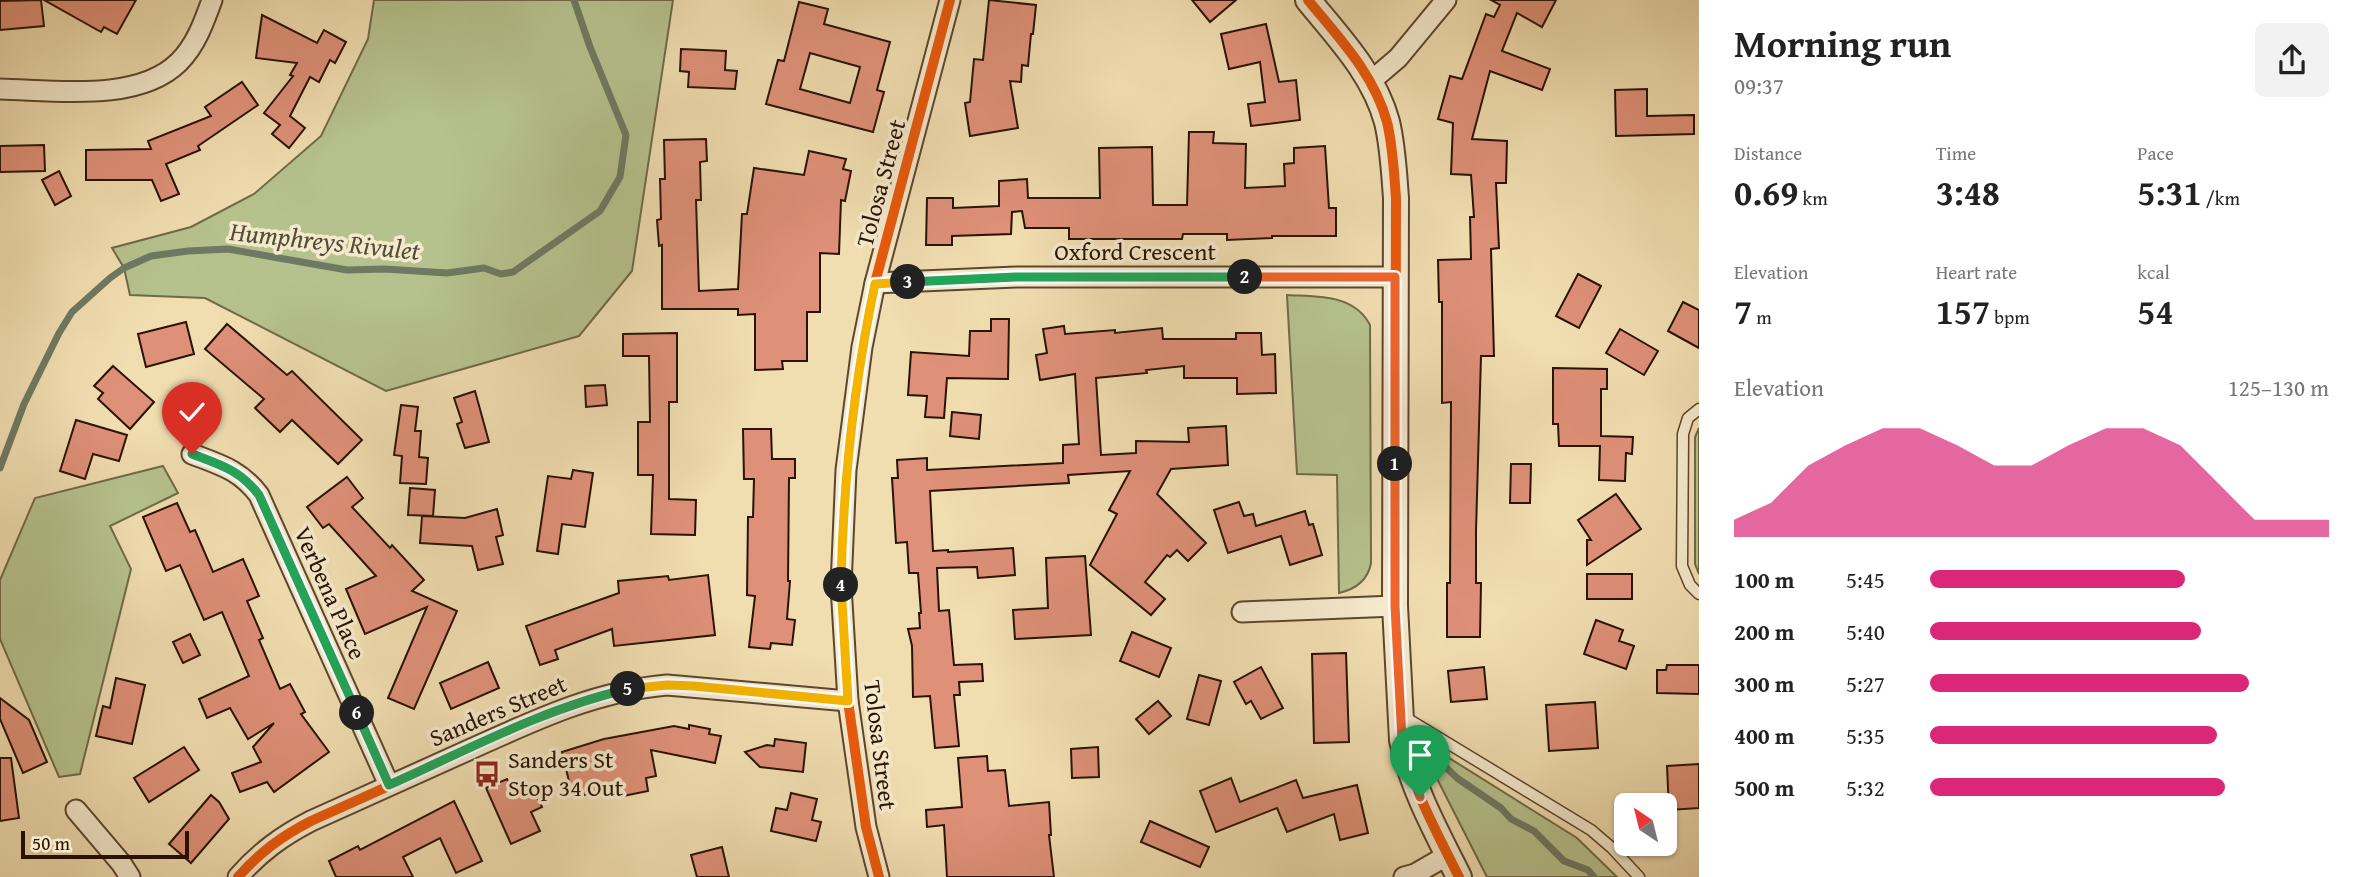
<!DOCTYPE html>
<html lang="en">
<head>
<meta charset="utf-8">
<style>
	:root { --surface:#fff; --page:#f2f2f2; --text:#222; --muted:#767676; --accent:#db2777 }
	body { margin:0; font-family:"Gentium Book Plus",serif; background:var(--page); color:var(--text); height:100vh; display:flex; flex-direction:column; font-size:26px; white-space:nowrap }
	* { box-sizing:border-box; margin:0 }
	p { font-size:23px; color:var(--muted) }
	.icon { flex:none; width:38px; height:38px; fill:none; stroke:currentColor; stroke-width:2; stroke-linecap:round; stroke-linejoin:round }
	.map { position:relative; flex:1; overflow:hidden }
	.side { display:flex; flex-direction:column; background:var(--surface); width:665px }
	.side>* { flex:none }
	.needle { width:46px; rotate:325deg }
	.tools { position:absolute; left:1614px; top:793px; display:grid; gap:14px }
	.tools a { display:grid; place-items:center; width:63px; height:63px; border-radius:10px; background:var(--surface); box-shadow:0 2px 5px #0004; font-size:35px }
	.scale { position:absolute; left:21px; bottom:18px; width:168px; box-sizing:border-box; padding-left:7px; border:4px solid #2a1301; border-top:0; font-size:19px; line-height:24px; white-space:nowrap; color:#2a1301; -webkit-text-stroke:5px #f5e9cc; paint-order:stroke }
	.pin { position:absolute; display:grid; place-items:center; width:60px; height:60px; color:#fff; margin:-72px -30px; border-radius:50% 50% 50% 0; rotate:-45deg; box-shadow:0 0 7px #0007 }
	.pin .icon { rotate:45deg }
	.km { position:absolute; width:35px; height:35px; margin:-18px; border-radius:50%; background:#222; color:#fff; font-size:19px; line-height:35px; text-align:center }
	.round { display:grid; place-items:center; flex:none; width:74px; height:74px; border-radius:10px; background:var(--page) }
	.head { display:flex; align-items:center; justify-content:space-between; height:119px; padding:0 35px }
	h1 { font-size:38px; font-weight:700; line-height:52px }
	.stats { display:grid; grid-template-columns:repeat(3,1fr); gap:10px; height:119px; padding:7px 35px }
	.stats div { display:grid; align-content:center }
	.stats b { font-size:35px; font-weight:700 }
	.stats small { font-size:19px; font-weight:400 }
	.stats p { font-size:19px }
	.chart { height:196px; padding:14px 35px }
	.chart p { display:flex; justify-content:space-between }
	.chart svg { width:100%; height:126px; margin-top:7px; fill:var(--accent); opacity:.7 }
	ul { padding:0 35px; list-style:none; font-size:23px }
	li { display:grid; grid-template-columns:112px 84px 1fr; align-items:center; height:52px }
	li i { height:18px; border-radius:9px; background:var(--accent) }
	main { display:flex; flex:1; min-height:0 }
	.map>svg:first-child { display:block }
	.green { fill:#b6c28d; stroke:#706a47; stroke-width:2 }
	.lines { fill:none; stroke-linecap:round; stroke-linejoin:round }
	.stream { stroke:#6e7963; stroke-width:7 }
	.building { fill:#de9078; stroke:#2a1301; stroke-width:2; fill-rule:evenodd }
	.service-casing { stroke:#5c462d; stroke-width:13 }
	.minor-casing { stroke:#5c462d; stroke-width:23 }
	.tertiary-casing { stroke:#5c462d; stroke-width:28 }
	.service { stroke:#f5e9cc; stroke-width:10 }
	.minor { stroke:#f5e9cc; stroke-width:19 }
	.tertiary { stroke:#f5e9cc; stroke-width:24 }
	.cycleway-casing { stroke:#f5e9cc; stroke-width:15 }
	.cycleway { stroke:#e8590c; stroke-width:10 }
	.split-1-casing { stroke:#fff; stroke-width:14 }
	.split-2-casing { stroke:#fff; stroke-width:14 }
	.split-3-casing { stroke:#fff; stroke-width:14 }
	.split-4-casing { stroke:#fff; stroke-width:14 }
	.split-5-casing { stroke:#fff; stroke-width:14 }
	.split-6-casing { stroke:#fff; stroke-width:14 }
	.split-7-casing { stroke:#fff; stroke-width:14 }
	.split-1 { stroke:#f0652b; stroke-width:9 }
	.split-2 { stroke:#f0652b; stroke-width:9 }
	.split-3 { stroke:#22a559; stroke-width:9 }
	.split-4 { stroke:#f5b400; stroke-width:9 }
	.split-5 { stroke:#f5b400; stroke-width:9 }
	.split-6 { stroke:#22a559; stroke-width:9 }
	.split-7 { stroke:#22a559; stroke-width:9 }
	.labels { text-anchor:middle; stroke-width:7; stroke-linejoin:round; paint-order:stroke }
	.street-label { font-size:24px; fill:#2a1301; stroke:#f5e9cc }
	.poi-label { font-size:24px; fill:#2a1301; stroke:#f5e9cc; text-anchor:start }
	.water-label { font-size:26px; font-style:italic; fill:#524e3a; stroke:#f5e9cc }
</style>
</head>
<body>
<main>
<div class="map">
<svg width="1699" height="877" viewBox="0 0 1699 877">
	<rect width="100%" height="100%" fill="#f0ddb0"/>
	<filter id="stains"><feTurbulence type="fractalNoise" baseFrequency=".00286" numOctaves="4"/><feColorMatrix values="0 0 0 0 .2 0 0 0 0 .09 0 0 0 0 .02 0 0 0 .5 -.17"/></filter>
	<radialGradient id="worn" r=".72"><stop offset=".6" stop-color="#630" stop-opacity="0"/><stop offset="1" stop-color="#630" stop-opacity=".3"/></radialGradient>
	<g class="green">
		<polygon points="374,0 673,0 632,271 579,336 386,391 205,298 130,295 124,268 112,248 191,227 254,194 321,136 368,39"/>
		<path d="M1287,295C1318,297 1354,294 1370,325L1371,563C1368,580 1356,589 1339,593L1337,475L1297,474Z"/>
		<polygon points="1699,428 1699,574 1695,564 1695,437"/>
		<polygon points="163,466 178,493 110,526 131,569 80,774 59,777 0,639 0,580 35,498"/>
		<polygon points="1438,751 1577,838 1617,877 1487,877 1427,759"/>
	</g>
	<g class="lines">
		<g class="stream">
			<polyline points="0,468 24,404 59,333 72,312 110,278 124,268 151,256 188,251 228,249 347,270 385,269 447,273 484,268 501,274 513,272 600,211 620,177 626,135 590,47 574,0"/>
			<polyline points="1432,754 1457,778 1501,808 1511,819 1534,831 1564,861 1588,870 1594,877"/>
		</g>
	</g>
	<g class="building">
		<polygon points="41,0 44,26 0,30 0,1"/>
		<polygon points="44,0 136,0 117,34 104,27 101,32"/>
		<polygon points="989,0 1036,5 1033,34 1031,34 1028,66 1022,65 1021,82 1010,81 1018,128 970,136 965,103 970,102 974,59 983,60"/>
		<polygon points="1192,0 1236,0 1210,22"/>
		<polygon points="1491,0 1556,0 1542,27 1517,13 1502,51 1550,69 1542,90 1490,71 1472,139 1507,141 1506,183 1496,183 1499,248 1491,249 1494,356 1481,356 1476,531 1476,583 1481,583 1480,637 1447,637 1447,583 1450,583 1451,402 1442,403 1442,302 1439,302 1438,260 1471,259 1470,217 1474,217 1471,175 1451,174 1453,123 1438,119 1450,76 1462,79 1486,14 1494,17 1500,5"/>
		<path d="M799,2L828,9L824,24L890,42L877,90L884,92L873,132L766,104L778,60L784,61ZM810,53L860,67L850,103L800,89Z"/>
		<polygon points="262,15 317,43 324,30 346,42 335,63 330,60 319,82 310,77 290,116 305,128 289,148 272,134 280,125 264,113 293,76 290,75 297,63 256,58"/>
		<polygon points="1266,24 1279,82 1296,80 1300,120 1251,126 1248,104 1265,102 1260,62 1229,69 1221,34"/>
		<polygon points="681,49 726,51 725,70 737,71 735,89 688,87 689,72 680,71"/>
		<polygon points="242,82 258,105 198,146 200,150 166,164 179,194 161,201 152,180 86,180 86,150 151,149 148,141 211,116 205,107"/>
		<polygon points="1647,89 1647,116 1694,115 1694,134 1616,136 1615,90"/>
		<polygon points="1189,132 1214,132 1213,143 1246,144 1245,188 1285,186 1284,164 1294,163 1294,148 1325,146 1329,208 1336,208 1336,236 1272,236 1272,238 1227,240 1227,234 1183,234 1182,239 1069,239 1069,228 1025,228 1022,211 1012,212 1011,234 952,236 952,245 926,245 927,198 953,198 953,208 999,206 999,181 1027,179 1028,198 1100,198 1099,148 1152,147 1153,205 1187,205"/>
		<polygon points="706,139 707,161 700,162 701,200 696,200 699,291 738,289 742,214 747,214 754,168 804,175 809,151 846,159 843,169 851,171 845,201 841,200 839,254 820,253 820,312 807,312 807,361 782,361 783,369 755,370 755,314 738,315 738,309 662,309 662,245 659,246 657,220 661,219 660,179 665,179 664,140"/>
		<polygon points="44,145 45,171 0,172 0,146"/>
		<polygon points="59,171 71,196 55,205 42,180"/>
		<polygon points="1578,274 1601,286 1579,328 1556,316"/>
		<polygon points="1683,302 1699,310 1699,348 1668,331"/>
		<polygon points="991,319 1009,319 1008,379 947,378 944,418 925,417 927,396 908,395 911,352 969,356 970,331 991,331"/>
		<polygon points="186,322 194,354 146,367 138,334"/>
		<polygon points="227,324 287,375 292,371 362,440 338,464 292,420 280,432 255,408 264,399 205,349"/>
		<polygon points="1064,326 1065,334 1115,330 1115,333 1162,328 1163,339 1236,339 1236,333 1261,333 1262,355 1275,354 1276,393 1237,394 1237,378 1184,378 1184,366 1146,370 1147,373 1096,378 1101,455 1136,453 1136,441 1189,442 1188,428 1226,426 1228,465 1171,469 1157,494 1206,543 1188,561 1177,550 1170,557 1167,555 1145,582 1165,599 1151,615 1090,565 1117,514 1109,510 1130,471 1068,475 1069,483 930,491 933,551 948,550 948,552 1013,548 1015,575 978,578 977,567 937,568 939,611 949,610 954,665 982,664 983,681 959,682 960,695 954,695 959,746 935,748 930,696 913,697 912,646 908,629 920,628 919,613 921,613 918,573 909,573 907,542 896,543 892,478 898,478 897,460 927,458 927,470 1063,463 1063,445 1079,444 1075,374 1040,380 1036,355 1047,353 1043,329"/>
		<polygon points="1620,329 1658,351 1644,375 1606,353"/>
		<polygon points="677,333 677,402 669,402 669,499 696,500 695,535 651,534 653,475 638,475 638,422 650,422 649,356 623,356 623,334"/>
		<polygon points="113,366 154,402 130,429 98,399 103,393 94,386"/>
		<polygon points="1553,368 1607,369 1607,389 1601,389 1601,436 1633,437 1632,454 1626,453 1625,481 1599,480 1600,446 1559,446 1558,424 1553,424"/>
		<polygon points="605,385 607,405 586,407 585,386"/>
		<polygon points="475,391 489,442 465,448 457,424 462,422 454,398"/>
		<polygon points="401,405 418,407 415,431 421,431 419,457 428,458 426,484 400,483 402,456 394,455"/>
		<polygon points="952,412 981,415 979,439 950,436"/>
		<polygon points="76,420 127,435 119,461 93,454 85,479 60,471"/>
		<polygon points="743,429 771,429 772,459 795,459 795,478 789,478 788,581 790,581 787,619 795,620 792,645 771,643 770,649 749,647 755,596 747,595 748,517 753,517 754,479 744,479"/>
		<polygon points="1511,464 1531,464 1530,503 1510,503"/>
		<polygon points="573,470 593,473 585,527 562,524 558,554 537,551 548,476 571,479"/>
		<polygon points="347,477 363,498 352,507 390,548 392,545 424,580 412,591 457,611 414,709 388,698 427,607 365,634 346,589 376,576 329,524 323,528 307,507"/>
		<polygon points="410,488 435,490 433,516 408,515"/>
		<polygon points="1616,494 1641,529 1587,565 1587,540 1591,540 1578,520"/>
		<polygon points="1239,502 1244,516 1253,514 1256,526 1305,511 1309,525 1313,524 1322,555 1290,565 1281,536 1228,553 1214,510"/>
		<polygon points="177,503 190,532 195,530 213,572 243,559 259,596 247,601 263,638 259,640 280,689 290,684 305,712 301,714 329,752 274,792 267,782 240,792 232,773 261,762 253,747 274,723 248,739 230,708 207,718 199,699 249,676 222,612 204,620 180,565 166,571 143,517"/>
		<polygon points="497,509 503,535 496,537 503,564 478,570 472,546 420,543 422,516 465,518"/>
		<polygon points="1085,556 1091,635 1015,639 1013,610 1048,608 1046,558"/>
		<rect x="1587" y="574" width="45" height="25"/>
		<polygon points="708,575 715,635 614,646 612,629 555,650 558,659 540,665 526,626 619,593 618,581 668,576 669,580"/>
		<polygon points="1596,620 1623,630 1619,641 1634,646 1626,669 1584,654"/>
		<polygon points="1132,632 1171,648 1159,677 1120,661"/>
		<polygon points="190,634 200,655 183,663 173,642"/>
		<polygon points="1346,653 1349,742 1314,743 1312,654"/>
		<polygon points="488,662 499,688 451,709 440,683"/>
		<polygon points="1667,665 1699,665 1699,694 1657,693 1657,670 1666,670"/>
		<polygon points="1261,667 1283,708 1261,719 1251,701 1246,704 1234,682"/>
		<polygon points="1484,667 1487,699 1451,702 1448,671"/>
		<polygon points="1199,675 1221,681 1209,725 1187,719"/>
		<polygon points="116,678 145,685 132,744 96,736 103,706 110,708"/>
		<polygon points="0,698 29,720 47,762 23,773 0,719"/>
		<polygon points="1158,701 1171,716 1149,734 1136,719"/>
		<polygon points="1595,702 1598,748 1549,751 1546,705"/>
		<polygon points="689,725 710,729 709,734 721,736 715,763 651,750 656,776 646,778 648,791 623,796 621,785 573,798 562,752 604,739 674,726 689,729"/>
		<polygon points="775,739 806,743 803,772 760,767 745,752 767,745 774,746"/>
		<polygon points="184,747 199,770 149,802 134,778"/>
		<polygon points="1098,747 1099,777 1072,778 1071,749"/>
		<polygon points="987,756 988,771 1005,770 1009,806 1049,802 1051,835 1049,835 1054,877 947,877 944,825 927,827 926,810 962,807 958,758"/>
		<polygon points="0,758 11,758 19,818 0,821"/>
		<polygon points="1699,764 1699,808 1669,810 1667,766"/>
		<polygon points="1231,778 1240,802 1296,780 1303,798 1357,785 1368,833 1340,840 1334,814 1287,832 1277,808 1216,832 1200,791"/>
		<polygon points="507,779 515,798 534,790 542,807 531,812 540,831 511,844 486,788"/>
		<polygon points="791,793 817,799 812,820 821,822 816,841 771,831 776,808 787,810"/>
		<polygon points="211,795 219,802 229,819 191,863 169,844"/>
		<polygon points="454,801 482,861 456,873 440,838 403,857 413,877 336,877 329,861 358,846 360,850"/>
		<polygon points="1150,821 1209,847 1200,867 1141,842"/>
		<polygon points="722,847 729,877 697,877 691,855"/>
	</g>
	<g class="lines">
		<g class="service-casing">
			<g id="service">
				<polyline points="1699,409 1688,418 1683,434 1682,566 1690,585 1699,594"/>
				<polyline points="1403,716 1591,830 1612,848 1639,877"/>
			</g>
		</g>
		<g class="minor-casing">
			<g id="minor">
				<polyline points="1371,81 1398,58 1446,0"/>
				<path d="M0,89C53,90 138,103 179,62C196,45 204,22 212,0"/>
				<polyline points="875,283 1016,277 1395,277"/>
				<path d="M192,454C221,465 240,470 259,495L389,785"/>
				<polyline points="1242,612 1395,606"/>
				<polyline points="76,810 121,863 130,877"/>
				<path d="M238,877C260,852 282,836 311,821C364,797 417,773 471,749C535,720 596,691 667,685L848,701"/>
				<polyline points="879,877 866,827 848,701 841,586 846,470 862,347 875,283 950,0"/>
				<polyline points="1404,877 1415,874 1448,855"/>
			</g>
		</g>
		<g class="tertiary-casing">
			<path id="tertiary" d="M1308,0C1339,38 1374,74 1387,122C1393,147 1394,173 1396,198L1395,606L1402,740C1412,788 1437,833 1459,877"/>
		</g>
		<use href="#service" class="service"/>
		<use href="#minor" class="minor"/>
		<use href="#tertiary" class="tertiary"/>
		<g class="cycleway-casing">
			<g id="cycleway">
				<path d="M1308,0C1339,38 1374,74 1387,122C1393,147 1394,173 1396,198L1395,606L1402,740C1412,788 1437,833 1459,877"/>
				<path d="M238,877C260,852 282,836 311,821C364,797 417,773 471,749C535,720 596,691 667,685L848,701"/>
				<polyline points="879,877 866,827 848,701 841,586 846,470 862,347 875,283 950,0"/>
			</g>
		</g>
		<use href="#cycleway" class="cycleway"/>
	</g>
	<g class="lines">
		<g class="split-1-casing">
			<polyline id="split-1" points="1395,464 1395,606 1402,740 1406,759 1420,797"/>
		</g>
		<g class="split-2-casing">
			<polyline id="split-2" points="1245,277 1395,277 1395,464"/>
		</g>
		<g class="split-3-casing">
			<polyline id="split-3" points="908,282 1016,277 1245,277"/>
		</g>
		<g class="split-4-casing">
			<path id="split-4" d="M841,585C843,483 854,383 875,284L908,282"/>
		</g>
		<g class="split-5-casing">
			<polyline id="split-5" points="628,689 667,685 694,686 848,701 841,585"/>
		</g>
		<g class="split-6-casing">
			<path id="split-6" d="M357,713L389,785C467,750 545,708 628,689"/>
		</g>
		<g class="split-7-casing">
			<path id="split-7" d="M192,454C221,465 240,470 259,495L357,713"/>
		</g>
		<use href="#split-1" class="split-1"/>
		<use href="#split-2" class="split-2"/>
		<use href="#split-3" class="split-3"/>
		<use href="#split-4" class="split-4"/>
		<use href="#split-5" class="split-5"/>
		<use href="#split-6" class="split-6"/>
		<use href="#split-7" class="split-7"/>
	</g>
	<defs>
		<g id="bus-bare" transform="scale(2.1)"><path d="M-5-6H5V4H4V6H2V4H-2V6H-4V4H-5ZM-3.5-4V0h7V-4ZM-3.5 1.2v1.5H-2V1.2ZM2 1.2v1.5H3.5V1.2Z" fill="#8f2418" stroke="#f5e9cc" stroke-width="2.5" paint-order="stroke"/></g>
	</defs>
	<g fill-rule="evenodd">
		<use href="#bus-bare" x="487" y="774"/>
	</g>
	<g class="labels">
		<g class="street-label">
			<text transform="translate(881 183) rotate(-75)" y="8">Tolosa Street</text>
			<text x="1135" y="260">Oxford Crescent</text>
			<text transform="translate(330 593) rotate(66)" y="8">Verbena Place</text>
			<text transform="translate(498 711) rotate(-23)" y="8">Sanders Street</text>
			<text transform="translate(880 745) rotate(83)" y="8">Tolosa Street</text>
		</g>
		<g class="poi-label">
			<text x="508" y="768">Sanders St<tspan x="508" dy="28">Stop 34 Out</tspan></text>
		</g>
		<g class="water-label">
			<text transform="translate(325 241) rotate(6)" y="9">Humphreys Rivulet</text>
		</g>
	</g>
	<rect width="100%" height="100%" filter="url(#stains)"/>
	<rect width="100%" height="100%" fill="url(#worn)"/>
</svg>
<div class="tools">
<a><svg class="needle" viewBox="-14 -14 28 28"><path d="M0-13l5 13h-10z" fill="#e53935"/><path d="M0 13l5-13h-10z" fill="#767676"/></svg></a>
</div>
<div class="scale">50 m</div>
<div class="pin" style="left:1420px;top:797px;background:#1e9e55"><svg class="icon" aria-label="arrive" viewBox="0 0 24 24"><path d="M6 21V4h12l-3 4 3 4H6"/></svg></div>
<div class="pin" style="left:192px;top:454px;background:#d93025"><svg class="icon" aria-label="check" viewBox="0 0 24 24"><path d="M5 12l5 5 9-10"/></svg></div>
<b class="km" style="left:1395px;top:464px">1</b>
<b class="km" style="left:1245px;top:277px">2</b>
<b class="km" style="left:908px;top:282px">3</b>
<b class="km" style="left:841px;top:585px">4</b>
<b class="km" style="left:628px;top:689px">5</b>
<b class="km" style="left:357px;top:713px">6</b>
</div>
<section class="side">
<div class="head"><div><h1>Morning run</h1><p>09:37</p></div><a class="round"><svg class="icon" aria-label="share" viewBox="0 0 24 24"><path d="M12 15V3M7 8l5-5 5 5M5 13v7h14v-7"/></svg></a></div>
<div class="stats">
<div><p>Distance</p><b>0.69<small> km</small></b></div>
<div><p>Time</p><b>3:48</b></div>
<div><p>Pace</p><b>5:31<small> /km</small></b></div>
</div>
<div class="stats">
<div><p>Elevation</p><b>7<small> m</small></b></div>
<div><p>Heart rate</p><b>157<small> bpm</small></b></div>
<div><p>kcal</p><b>54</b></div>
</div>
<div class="chart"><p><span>Elevation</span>125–130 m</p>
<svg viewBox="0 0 160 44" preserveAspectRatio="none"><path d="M0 44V38L10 32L20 19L30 12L40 6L50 6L60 12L70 19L80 19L90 12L100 6L110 6L120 12L130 25L140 38L150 38L160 38V44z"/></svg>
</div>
<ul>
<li><b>100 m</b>5:45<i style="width:64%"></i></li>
<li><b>200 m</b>5:40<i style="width:68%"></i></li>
<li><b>300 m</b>5:27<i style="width:80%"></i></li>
<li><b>400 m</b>5:35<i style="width:72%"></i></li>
<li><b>500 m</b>5:32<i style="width:74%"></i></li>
</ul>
</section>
</main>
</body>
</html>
